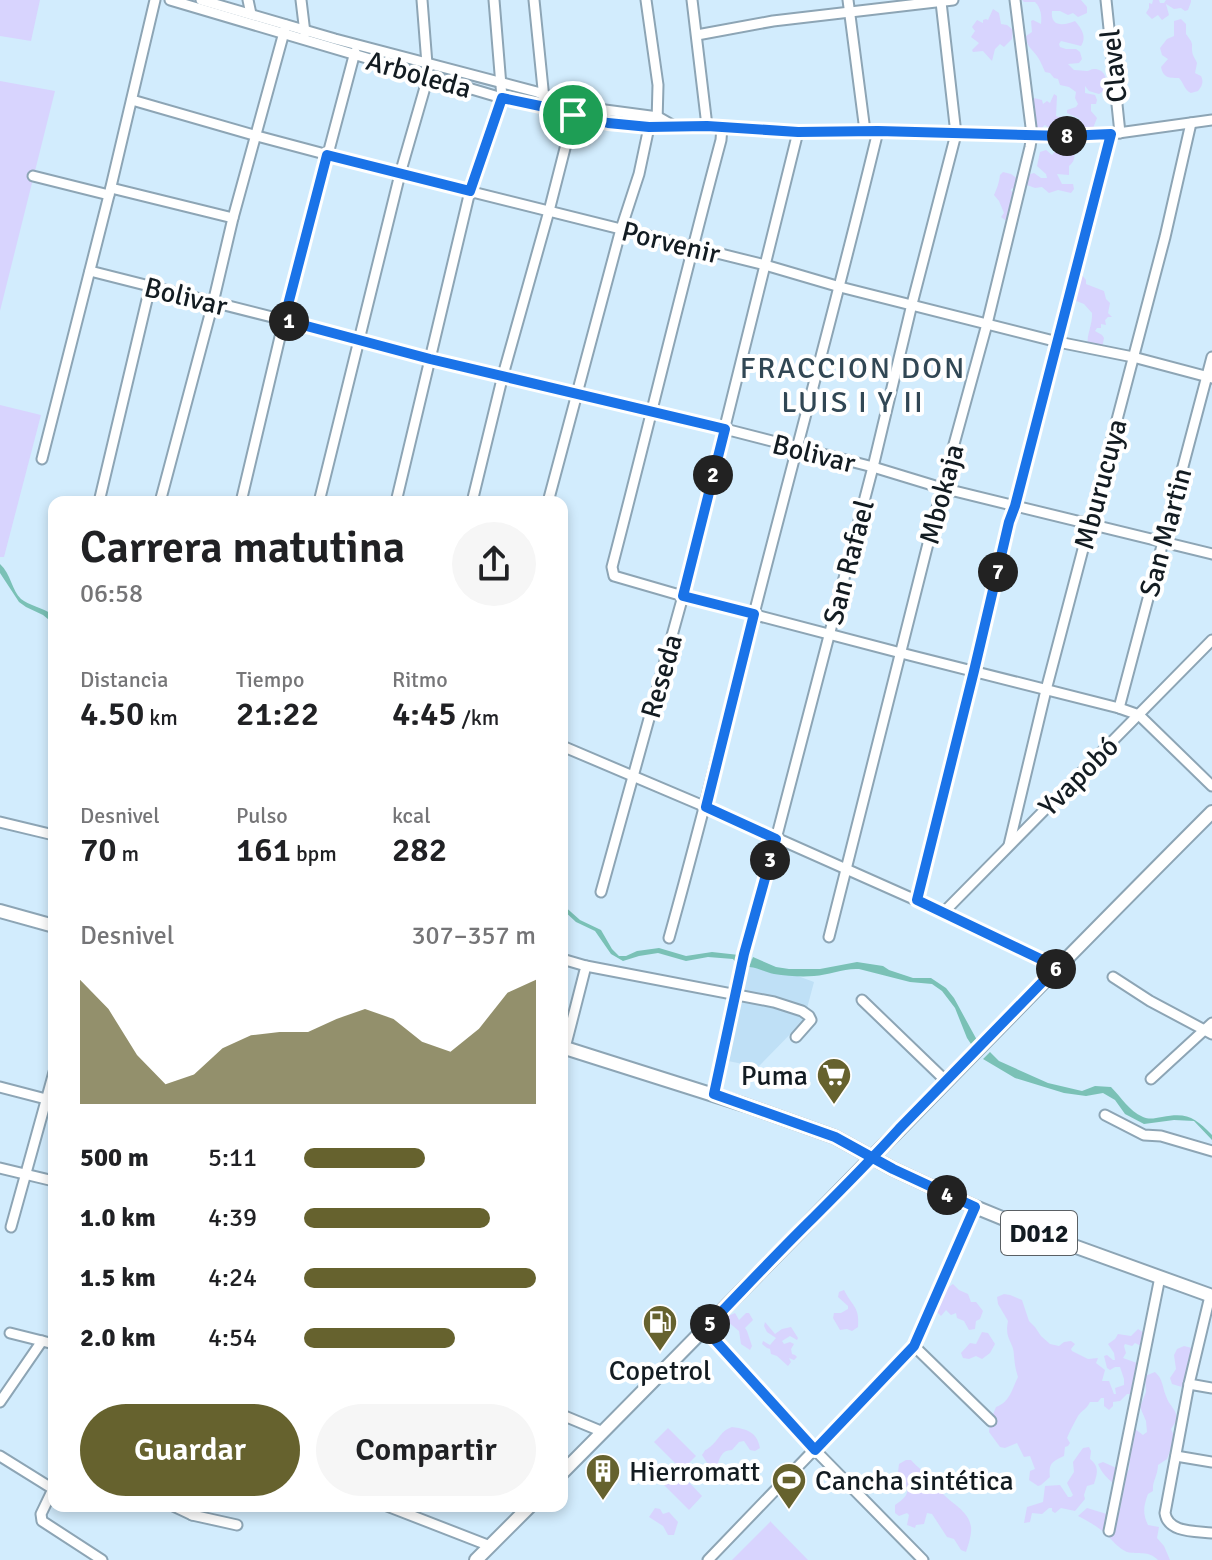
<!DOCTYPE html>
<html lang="es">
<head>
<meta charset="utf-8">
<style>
	:root { --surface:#fff; --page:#f6f6f6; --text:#202124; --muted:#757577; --accent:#66622e }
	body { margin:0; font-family:Signika,sans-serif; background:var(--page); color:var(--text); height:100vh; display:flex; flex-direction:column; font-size:30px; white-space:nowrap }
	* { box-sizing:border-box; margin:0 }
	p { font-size:26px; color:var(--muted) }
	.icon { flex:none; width:44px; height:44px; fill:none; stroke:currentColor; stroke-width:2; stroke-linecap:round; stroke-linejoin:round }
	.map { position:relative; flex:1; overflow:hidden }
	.details { position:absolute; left:48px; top:496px; width:520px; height:1016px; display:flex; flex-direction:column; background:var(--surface); border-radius:16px; box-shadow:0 4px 12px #0003 }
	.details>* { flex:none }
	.pin { position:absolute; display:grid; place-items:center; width:68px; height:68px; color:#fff; margin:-34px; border:4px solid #fff; border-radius:50%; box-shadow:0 2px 8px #0007 }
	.km { position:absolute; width:40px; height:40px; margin:-20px; border-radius:50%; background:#222; color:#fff; font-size:22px; line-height:40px; text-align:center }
	.round { display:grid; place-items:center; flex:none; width:84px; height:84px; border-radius:42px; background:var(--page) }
	.overview { display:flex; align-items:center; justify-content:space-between; height:136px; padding:0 32px }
	h1 { font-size:44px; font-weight:600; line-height:60px }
	.metrics { display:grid; grid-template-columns:repeat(3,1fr); gap:12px; height:136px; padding:8px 32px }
	.metrics div { display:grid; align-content:center }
	.metrics b { font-size:34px; font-weight:600 }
	.metrics small { font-size:22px; font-weight:400 }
	.metrics p { font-size:22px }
	.chart { height:224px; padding:16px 32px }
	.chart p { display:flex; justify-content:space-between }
	.chart svg { width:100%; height:144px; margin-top:8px; fill:var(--accent); opacity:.7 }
	.button { display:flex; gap:16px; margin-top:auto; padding:16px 32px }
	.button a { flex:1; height:92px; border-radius:48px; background:var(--accent); color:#fff; font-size:32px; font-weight:600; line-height:92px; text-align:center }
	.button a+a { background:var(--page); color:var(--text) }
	ul { padding:0 32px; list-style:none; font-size:26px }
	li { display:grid; grid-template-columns:128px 96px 1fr; align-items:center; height:60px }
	li i { height:20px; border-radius:10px; background:var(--accent) }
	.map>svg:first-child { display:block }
	.built { fill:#bfe0f6 }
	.green { fill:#d8d4fe }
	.water { fill:#7ac1b6 }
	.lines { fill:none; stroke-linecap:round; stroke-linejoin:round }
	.minor-casing { stroke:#8da5b5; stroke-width:13 }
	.major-casing { stroke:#8da5b5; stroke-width:16 }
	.minor { stroke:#fff; stroke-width:9 }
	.major { stroke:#fff; stroke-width:12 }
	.route-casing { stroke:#fff; stroke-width:16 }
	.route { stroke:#1a73e8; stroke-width:10 }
	.labels { text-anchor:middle; stroke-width:8; stroke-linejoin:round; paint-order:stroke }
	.shield { fill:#fff; stroke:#5a6064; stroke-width:2 }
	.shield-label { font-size:26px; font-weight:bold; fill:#131c22 }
	.street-label { font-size:28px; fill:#131c22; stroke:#fff }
	.poi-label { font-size:28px; fill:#131c22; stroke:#fff; text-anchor:start }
	.neighbourhood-label { font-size:30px; letter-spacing:2px; fill:#314754; stroke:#fff }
</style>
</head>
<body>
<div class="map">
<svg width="1212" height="1560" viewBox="0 0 1212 1560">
	<rect width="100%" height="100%" fill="#d2ecfd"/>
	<polygon class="built" points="749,958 814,982 806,1012 808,1016 758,1067 723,1060"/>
	<g class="green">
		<polygon points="0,0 40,0 31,41 0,36"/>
		<path d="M1022,0H1081L1087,7V13L1078,17L1073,13L1068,15L1060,11H1052C1050,27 1064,26 1075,21C1082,29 1087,37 1081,46L1061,41L1059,44L1060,47L1066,49H1076L1080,52L1082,59L1079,63L1068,64L1074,70C1079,70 1083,71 1087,71C1089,71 1091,69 1094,69C1105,69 1107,79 1108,88L1099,94L1089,91L1085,86V93L1095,95L1097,100L1096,104H1091V111L1097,118L1093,128L1091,127L1086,131H1079L1077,125L1080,119L1067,113V110L1076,107L1078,104L1075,98L1076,92L1069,87L1060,85L1058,79L1054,78L1050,73L1045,72C1043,67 1040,60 1037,56C1032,49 1026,46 1026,36L1032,32L1031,21L1033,20L1041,24C1042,16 1041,8 1035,2H1024Z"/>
		<polygon points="1153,0 1159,0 1160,3 1164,3 1166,0 1191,0 1191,2 1188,10 1185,11 1181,8 1174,9 1166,4 1169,15 1162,20 1158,15 1152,19 1146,13 1149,8 1149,3 1152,4"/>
		<polygon points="993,9 999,13 1001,24 1007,25 1013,30 1012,39 1004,47 1000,44 995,49 992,61 983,51 973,52 972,50 979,43 971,37 975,31 972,27 977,20 983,23 983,20 986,19 988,20"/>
		<path d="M1181,19L1186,24V34C1196,47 1190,43 1193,55C1194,58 1196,60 1197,63L1195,73L1201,76C1204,82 1202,86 1198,91L1191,93C1184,90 1184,83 1179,78C1169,78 1163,78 1161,67L1168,59L1162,55L1160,48L1167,39L1174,36V21Z"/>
		<polygon points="0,81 55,91 0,311"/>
		<path d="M1054,94L1057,96L1056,116L1059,117L1067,116L1070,119L1067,124L1054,132L1045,125L1039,130L1035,128C1033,118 1029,107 1034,98L1042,100L1043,104L1047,101L1050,103Z"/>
		<path d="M1068,145C1076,150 1077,160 1069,166V175L1057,174L1062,184H1073L1074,189L1071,193L1058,190L1049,193L1042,187L1035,188L1027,185L1024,176L1034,173L1041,178H1047L1046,174L1037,166L1040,152L1046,150L1052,155L1059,147L1064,148Z"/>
		<path d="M1003,172L1011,174L1018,179L1016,187L1011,189V191L1017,194L1015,201L1011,203L1014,208L1009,219L1005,220L1001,217L1004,213L999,201L994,195C997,188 999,183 1000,175Z"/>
		<path d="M1081,274L1086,280V284L1104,291L1106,299L1110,303L1108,313L1112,317H1108L1105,320L1106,325L1101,324V328H1097L1095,331L1102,335L1104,338L1102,348L1088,345C1086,335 1093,324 1092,313L1084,304L1074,300L1079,286L1078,276Z"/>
		<polygon points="0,405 41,415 4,557 0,557"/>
		<polygon points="953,1284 959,1290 968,1294 971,1302 976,1302 983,1311 980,1319 976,1321 975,1329 969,1330 964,1321 957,1318 956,1313 951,1315 946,1310 941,1316 937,1312 937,1305 940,1302 943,1291"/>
		<path d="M844,1290C852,1306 860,1307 858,1327L852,1331L847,1329L840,1330L833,1318L834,1313H841L848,1309V1306L838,1297L839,1292Z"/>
		<path d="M1004,1294L1010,1295L1022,1300L1029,1321L1035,1327L1041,1336L1050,1344L1059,1346L1064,1342L1071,1341L1075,1344L1071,1349L1072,1351L1088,1359L1098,1358L1096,1363L1105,1370L1102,1381H1109L1114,1394H1116L1115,1388L1124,1385V1379L1120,1367H1115L1110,1370L1107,1368L1104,1356L1107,1355L1113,1360H1115L1114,1353L1108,1344L1115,1339L1118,1334L1131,1336L1138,1329L1152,1338L1154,1342L1151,1345H1139L1135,1343L1132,1346L1125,1344L1124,1346L1126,1353L1123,1358L1137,1363L1138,1367C1137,1370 1135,1372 1135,1374C1133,1383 1138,1384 1131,1394H1127L1120,1401L1113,1402V1406L1109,1410L1104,1406V1398H1101L1098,1402H1090C1087,1409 1082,1410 1078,1416C1074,1423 1070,1431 1067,1438L1070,1443L1068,1446L1065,1447L1064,1456C1053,1461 1048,1463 1050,1477L1041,1485L1038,1486L1029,1480L1030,1471L1035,1469L1030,1456L1024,1457L1017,1443L1005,1448L1000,1447L989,1432L990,1422L996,1407C1010,1402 1012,1389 1018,1377C1015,1367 1015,1365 1014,1356C1014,1341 1004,1340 1008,1321L998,1304L997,1297Z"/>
		<polygon points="735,1313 739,1320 746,1313 749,1313 753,1320 745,1328 747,1331 752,1346 750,1350 741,1344 739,1331 727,1321 728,1316"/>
		<polygon points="765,1322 775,1334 782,1329 791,1327 798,1338 797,1340 790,1336 782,1341 784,1344 790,1342 794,1344 791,1349 792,1354 795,1355 797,1357 794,1360 789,1358 791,1362 788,1366 777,1356 771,1354 770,1349 767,1348 762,1344 763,1341 770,1345 776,1338 767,1332 764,1326"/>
		<polygon points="982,1332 988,1333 995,1344 990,1353 982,1359 976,1356 969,1359 963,1358 961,1353 970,1343 976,1344"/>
		<polygon points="1184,1346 1192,1348 1194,1351 1189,1377 1182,1387 1172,1384 1170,1378 1176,1369 1174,1355 1177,1349"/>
		<path d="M1155,1372C1163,1379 1162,1386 1166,1396C1169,1406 1177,1409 1177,1420L1171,1429L1175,1438L1167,1459L1158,1465C1158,1475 1152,1482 1153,1491L1148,1494C1144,1505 1142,1513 1148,1525L1159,1527L1157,1538L1164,1546L1170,1560H1158C1148,1550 1139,1555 1127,1552C1119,1549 1112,1540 1106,1534C1098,1527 1088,1521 1078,1516L1087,1508L1110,1515L1119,1512C1128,1481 1108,1488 1098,1464L1103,1462C1111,1466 1120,1469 1127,1473L1129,1469L1131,1433L1135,1429L1143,1435L1147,1432L1146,1421L1140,1407L1146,1392L1145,1376Z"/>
		<path d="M732,1427C747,1429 757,1432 760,1448L755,1451L750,1450L744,1441L739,1442L732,1450C720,1450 719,1461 716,1470L711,1469L702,1455C709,1445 701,1454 710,1447C719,1440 720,1431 732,1427Z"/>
		<polygon points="668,1428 696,1456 682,1470 654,1442"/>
		<path d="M1089,1447L1091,1451L1090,1459C1100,1467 1097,1474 1094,1484L1087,1486L1084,1495L1085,1499L1075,1511L1061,1508L1055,1513L1052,1511V1508H1049L1042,1514L1032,1513L1030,1522L1024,1523L1027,1507L1043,1502L1045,1486L1060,1485L1068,1497H1071L1073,1495L1067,1483L1074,1472L1073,1462L1083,1448Z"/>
		<path d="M906,1460H911C918,1468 923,1471 931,1477C936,1481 938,1488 942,1493C951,1503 969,1511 971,1527C972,1534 968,1546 966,1552L961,1550L954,1539L947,1537L932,1514L927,1513L924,1524L916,1525L915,1528L907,1525L909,1515L907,1513L899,1516L895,1513V1505C915,1492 906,1488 898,1472L899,1464Z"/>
		<polygon points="678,1471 702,1496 689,1510 664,1485"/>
		<polygon points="655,1508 660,1509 663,1514 669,1512 678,1522 674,1535 668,1535 663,1526 649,1517"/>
		<polygon points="770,1521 808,1560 732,1560 770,1522"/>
	</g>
	<g class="water">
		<path d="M0,564C11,574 12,591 21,599C28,605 43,608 52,614L54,624L43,615L26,607L19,602L0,573Z"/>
		<polygon points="562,904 580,920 601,930 612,949 619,956 626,956 637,951 659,948 686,956 712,952 739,955 737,964 733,959 708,957 686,961 658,953 639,956 623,961 611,954 595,931 576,922 562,909"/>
		<path d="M753,957L776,967L789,969H820L857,962L883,966L889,970L913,978H931L946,988L954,998L978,1042L973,1047L967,1038L955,1008L942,991L932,984L910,982L859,969C844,968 829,975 814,976C801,977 787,976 774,974C765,972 759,968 749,967Z"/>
		<path d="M990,1052L999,1061L1048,1083L1082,1091L1095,1086L1111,1087C1122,1098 1128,1110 1143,1117C1150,1120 1155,1118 1162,1117C1188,1112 1195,1118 1212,1135V1140L1194,1121L1174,1120L1144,1124L1125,1114L1115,1100L1103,1093L1086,1096L1064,1093L1015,1078L983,1059Z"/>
	</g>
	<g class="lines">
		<g class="minor-casing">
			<g id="minor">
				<polyline points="170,0 502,98 608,123 649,127 707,126 798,132 878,131 1065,136 1111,134 1212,120"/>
				<polyline points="201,0 335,39 537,92 575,106 658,117 672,125"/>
				<polyline points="248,0 251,14"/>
				<polyline points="301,0 305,33"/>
				<polyline points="534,0 544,99"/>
				<polyline points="646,0 658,85 657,123"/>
				<polyline points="692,0 707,126"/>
				<polyline points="848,0 865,131"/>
				<polyline points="1106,0 1120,133"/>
				<polyline points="697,35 773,21 953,0"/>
				<polyline points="132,100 257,136 400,174 765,265 840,287 1058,342 1133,357 1212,378"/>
				<path d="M722,127L721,140C683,282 649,425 612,567L614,576L683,596L901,653L1119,708L1139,715L1212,786"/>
				<polyline points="33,176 109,195"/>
				<polyline points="111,188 233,218"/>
				<polyline points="90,271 284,320 430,359 725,429 873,467 942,488 1212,554"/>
				<polyline points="42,459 109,195 155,0"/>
				<polyline points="99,502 150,287"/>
				<polyline points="160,502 213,303 233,218 286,25"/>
				<polyline points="241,502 284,320 355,52"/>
				<polyline points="319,502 400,174 428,77 422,0"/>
				<polyline points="396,502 470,191 502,98 494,0"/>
				<polyline points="472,502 503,375 549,211 574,113"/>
				<polyline points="548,502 621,229 639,174 649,127"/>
				<polyline points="1119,708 1212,357"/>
				<polyline points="562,746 720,813 954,917 1057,967"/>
				<polyline points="0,822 54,835"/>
				<polyline points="1009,845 1046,690 1165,237 1191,123"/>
				<polyline points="601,892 683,596 798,132"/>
				<polyline points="917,900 974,671 1009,522 1015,506 1111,134"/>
				<polyline points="944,912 1212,640"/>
				<polyline points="829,937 942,488 987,324 1030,147 1032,135 1015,0"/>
				<path d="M669,938C699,831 726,722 754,614C795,453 839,293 878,131"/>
				<polyline points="562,959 586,966 565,1048"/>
				<polyline points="586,966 774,1002 802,1011 809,1016 811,1020 796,1037"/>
				<polyline points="1113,977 1150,1001 1212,1034"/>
				<polyline points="862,1000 946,1081"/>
				<polyline points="1151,1079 1212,1023"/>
				<polyline points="0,1087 46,1099"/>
				<polyline points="714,1094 744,954 776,839 873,467 912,304 956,134 941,2"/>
				<polyline points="1105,1115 1144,1135 1161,1136 1212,1151"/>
				<polyline points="0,1168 54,1181"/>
				<polyline points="11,1227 54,1072"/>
				<path d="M1210,1296L1189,1384L1165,1513C1168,1533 1195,1531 1212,1533"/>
				<polyline points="705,1329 815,1450 923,1560"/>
				<polyline points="10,1333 54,1344"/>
				<polyline points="914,1346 991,1421"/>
				<polyline points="1189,1384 1212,1388"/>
				<polyline points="0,1402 42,1341"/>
				<polyline points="562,1415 603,1432"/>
				<polyline points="0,1456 53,1489"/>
				<polyline points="1176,1456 1212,1462"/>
				<polyline points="54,1487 41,1514 42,1521 102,1560"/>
				<polyline points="173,1506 192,1515 196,1506"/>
				<polyline points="387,1506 490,1546"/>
				<polyline points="192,1515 237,1525"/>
				<polyline points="1109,1531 1160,1277"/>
				<polyline points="708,1560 914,1346 975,1207"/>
			</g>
		</g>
		<g class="major-casing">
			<g id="major">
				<polyline points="0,911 54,926"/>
				<polyline points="562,1047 745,1105 835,1137 893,1169 975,1207 1046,1236 1212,1296"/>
				<path d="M562,1473C780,1254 993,1031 1212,812"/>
				<polyline points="476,1560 530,1506"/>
			</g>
		</g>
		<use href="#minor" class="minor"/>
		<use href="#major" class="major"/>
	</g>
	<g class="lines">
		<g class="route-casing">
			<path id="route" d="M573,115L545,107L502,98L470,191L327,155L284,320L430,359L725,429L683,596L754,614L706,807L776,839L744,954L714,1094L835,1137L893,1169L975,1207L914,1346L815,1450L705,1329C741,1292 776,1254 813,1218C842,1189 872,1159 899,1129L1057,967L917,900L974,671L1009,522L1015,506L1111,134L1065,136L878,131L798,132L707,126L649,127L608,123L573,115"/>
		</g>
		<use href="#route" class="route"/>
	</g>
	<defs>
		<g id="supermarket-pin" transform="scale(1.8)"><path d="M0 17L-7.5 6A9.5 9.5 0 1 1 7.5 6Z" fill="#66622e" stroke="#fff"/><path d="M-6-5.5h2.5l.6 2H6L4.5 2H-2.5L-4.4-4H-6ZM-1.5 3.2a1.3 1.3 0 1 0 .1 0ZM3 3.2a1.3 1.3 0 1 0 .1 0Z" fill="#fff"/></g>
		<g id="fuel-pin" transform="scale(1.8)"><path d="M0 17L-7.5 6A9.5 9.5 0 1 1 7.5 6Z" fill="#66622e" stroke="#fff"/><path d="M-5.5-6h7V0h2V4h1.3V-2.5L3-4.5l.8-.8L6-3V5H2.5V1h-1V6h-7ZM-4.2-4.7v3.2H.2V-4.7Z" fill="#fff"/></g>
		<g id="building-pin" transform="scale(1.8)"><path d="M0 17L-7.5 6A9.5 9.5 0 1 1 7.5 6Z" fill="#66622e" stroke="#fff"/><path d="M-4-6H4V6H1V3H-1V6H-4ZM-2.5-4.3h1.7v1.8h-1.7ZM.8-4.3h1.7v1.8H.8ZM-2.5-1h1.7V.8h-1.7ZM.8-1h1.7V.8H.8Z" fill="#fff"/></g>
		<g id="stadium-pin" transform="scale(1.8)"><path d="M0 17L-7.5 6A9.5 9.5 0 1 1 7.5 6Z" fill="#66622e" stroke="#fff"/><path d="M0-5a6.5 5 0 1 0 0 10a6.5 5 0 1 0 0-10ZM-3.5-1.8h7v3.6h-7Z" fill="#fff"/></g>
	</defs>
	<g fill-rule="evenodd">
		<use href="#supermarket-pin" x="834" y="1075"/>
		<use href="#fuel-pin" x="660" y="1322"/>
		<use href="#building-pin" x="603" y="1471"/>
		<use href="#stadium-pin" x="789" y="1480"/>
	</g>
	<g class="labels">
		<rect class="shield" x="1001" y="1211" width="76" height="44" rx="6"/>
		<g class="shield-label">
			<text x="1039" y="1242">D012</text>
		</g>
		<g class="street-label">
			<text transform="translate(1113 66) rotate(-96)" y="10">Clavel</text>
			<text transform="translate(419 74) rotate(16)" y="10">Arboleda</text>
			<text transform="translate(671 242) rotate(14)" y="10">Porvenir</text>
			<text transform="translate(186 296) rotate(14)" y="10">Bolivar</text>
			<text transform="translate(814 453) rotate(14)" y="10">Bolivar</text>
			<text transform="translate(1100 484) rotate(-75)" y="10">Mburucuya</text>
			<text transform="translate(941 494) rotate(-75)" y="10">Mbokaja</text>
			<text transform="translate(1165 532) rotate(-75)" y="10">San Martin</text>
			<text transform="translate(848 562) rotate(-75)" y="10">San Rafael</text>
			<text transform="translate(661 676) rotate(-74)" y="10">Reseda</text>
			<text transform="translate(1078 776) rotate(-45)" y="10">Yvapobó</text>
		</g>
		<g class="poi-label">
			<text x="808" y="1085" text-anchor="end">Puma</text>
			<text x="660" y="1380" text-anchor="middle">Copetrol</text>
			<text x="629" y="1481">Hierromatt</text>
			<text x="815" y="1490">Cancha sintética</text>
		</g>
		<g class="neighbourhood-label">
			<text x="853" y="378">FRACCION DON<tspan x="853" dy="34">LUIS I Y II</tspan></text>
		</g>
	</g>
</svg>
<div class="pin" style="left:573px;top:115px;background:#1e9e55"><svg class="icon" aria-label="arrive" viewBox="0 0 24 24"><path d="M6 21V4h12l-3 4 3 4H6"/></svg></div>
<b class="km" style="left:289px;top:321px">1</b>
<b class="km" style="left:713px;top:475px">2</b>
<b class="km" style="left:770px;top:860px">3</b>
<b class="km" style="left:947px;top:1195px">4</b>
<b class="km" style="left:710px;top:1324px">5</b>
<b class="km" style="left:1056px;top:969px">6</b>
<b class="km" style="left:998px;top:572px">7</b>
<b class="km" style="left:1067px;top:136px">8</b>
<section class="details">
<div class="overview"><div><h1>Carrera matutina</h1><p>06:58</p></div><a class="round"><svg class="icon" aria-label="share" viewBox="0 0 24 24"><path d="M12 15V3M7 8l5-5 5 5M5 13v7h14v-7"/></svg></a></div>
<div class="metrics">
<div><p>Distancia</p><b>4.50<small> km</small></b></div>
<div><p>Tiempo</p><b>21:22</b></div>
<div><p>Ritmo</p><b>4:45<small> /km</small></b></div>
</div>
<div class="metrics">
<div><p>Desnivel</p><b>70<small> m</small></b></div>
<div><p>Pulso</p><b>161<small> bpm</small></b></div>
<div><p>kcal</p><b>282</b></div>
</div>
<div class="chart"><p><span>Desnivel</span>307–357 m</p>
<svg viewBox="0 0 160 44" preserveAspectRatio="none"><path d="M0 44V6L10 15L20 29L30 38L40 35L50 27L60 23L70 22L80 22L90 18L100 15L110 18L120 25L130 28L140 21L150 10L160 6V44z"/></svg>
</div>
<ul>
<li><b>500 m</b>5:11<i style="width:52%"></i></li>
<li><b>1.0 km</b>4:39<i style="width:80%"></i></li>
<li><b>1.5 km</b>4:24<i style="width:100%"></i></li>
<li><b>2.0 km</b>4:54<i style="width:65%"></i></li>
</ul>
<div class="button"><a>Guardar</a><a>Compartir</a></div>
</section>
</div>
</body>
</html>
